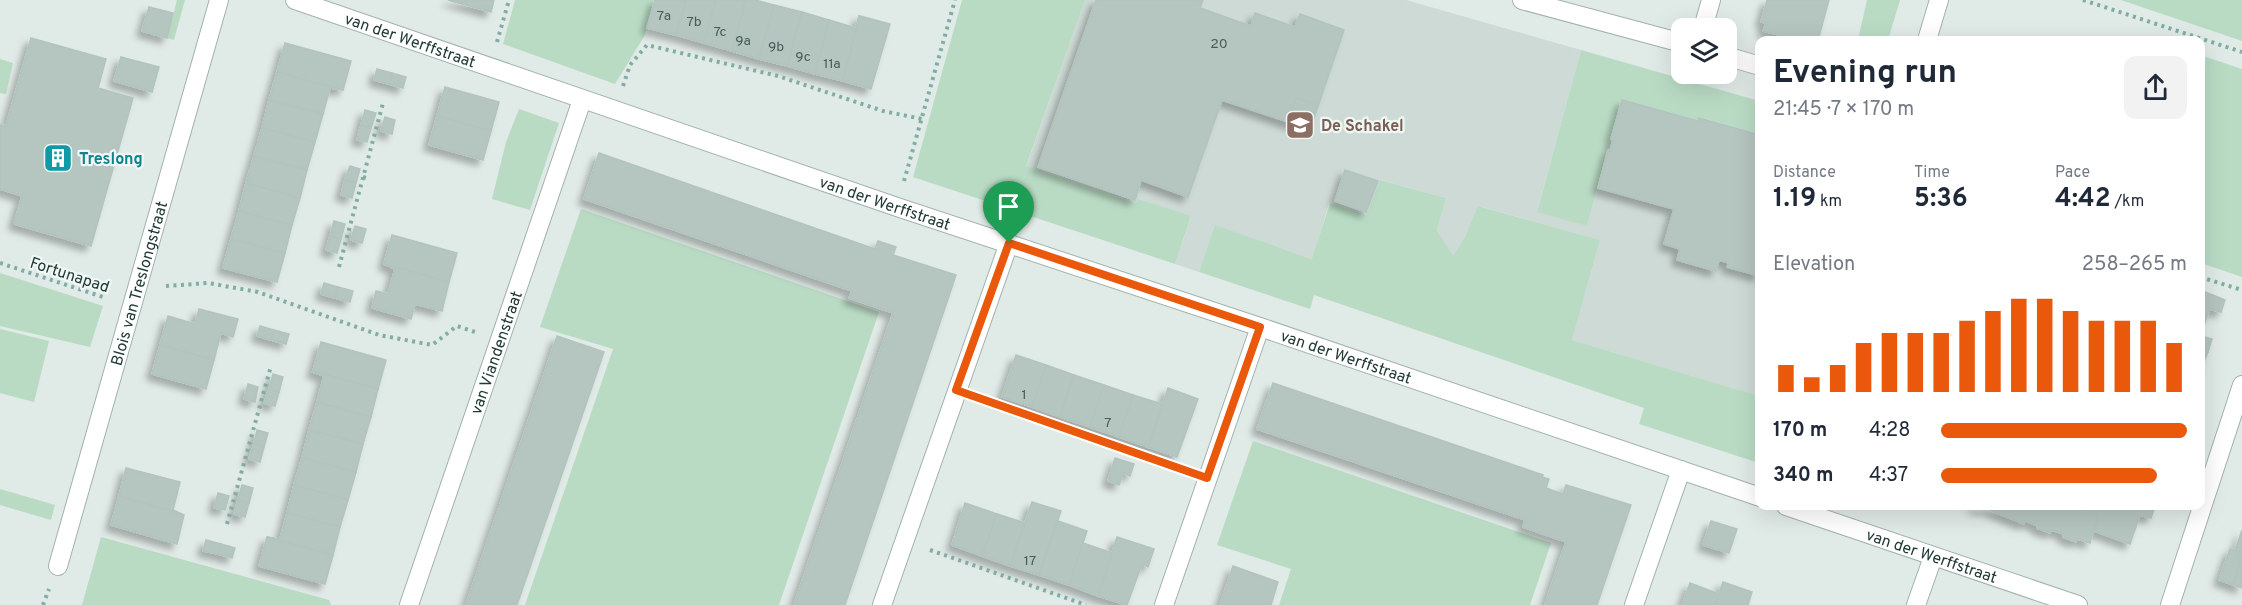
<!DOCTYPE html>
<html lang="en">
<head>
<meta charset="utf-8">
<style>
	:root { --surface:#fff; --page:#f2f2f3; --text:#1f2937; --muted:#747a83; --accent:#ea580c }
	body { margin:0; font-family:Overpass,sans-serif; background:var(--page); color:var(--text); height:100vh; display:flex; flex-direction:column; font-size:22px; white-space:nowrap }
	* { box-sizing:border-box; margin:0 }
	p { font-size:20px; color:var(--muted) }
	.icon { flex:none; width:33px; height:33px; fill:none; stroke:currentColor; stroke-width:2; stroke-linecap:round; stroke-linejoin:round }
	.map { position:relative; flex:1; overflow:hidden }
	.drawer { position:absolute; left:1755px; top:36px; width:450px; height:474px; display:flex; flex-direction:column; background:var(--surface); border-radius:12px; box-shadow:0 6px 24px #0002 }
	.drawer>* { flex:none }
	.buttons { position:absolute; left:1671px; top:18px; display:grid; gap:12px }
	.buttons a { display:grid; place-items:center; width:66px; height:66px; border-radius:12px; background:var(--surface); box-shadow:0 6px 24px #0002; font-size:30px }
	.pin { position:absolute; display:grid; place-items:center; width:51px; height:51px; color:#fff; margin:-62px -26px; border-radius:50% 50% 50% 0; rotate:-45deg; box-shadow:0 0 6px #0007 }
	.pin .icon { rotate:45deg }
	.round { display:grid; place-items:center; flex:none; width:63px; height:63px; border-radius:12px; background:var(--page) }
	.overview { display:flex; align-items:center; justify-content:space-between; height:102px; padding:0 18px }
	h1 { font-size:33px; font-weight:700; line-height:45px }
	.metrics { display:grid; grid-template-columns:repeat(3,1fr); gap:9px; height:102px; padding:6px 18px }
	.metrics div { display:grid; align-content:center }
	.metrics b { font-size:26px; font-weight:700 }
	.metrics small { font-size:16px; font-weight:400 }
	.metrics p { font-size:16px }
	.chart { height:168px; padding:12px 18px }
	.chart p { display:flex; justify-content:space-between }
	.chart svg { width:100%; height:108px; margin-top:6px; stroke:var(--accent); stroke-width:6 }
	ul { padding:0 18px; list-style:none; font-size:20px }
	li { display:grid; grid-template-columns:96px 72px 1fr; align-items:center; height:45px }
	li i { height:15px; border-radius:8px; background:var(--accent) }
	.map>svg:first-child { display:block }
	.built { fill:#cedad5 }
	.green { fill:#b9dbc4 }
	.building { fill:#b5c5bf; stroke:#b2c4be; stroke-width:1.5; filter:url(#shadow) }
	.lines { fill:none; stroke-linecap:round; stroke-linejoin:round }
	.minor-casing { stroke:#a3b2ad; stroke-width:20 }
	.path { stroke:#81ada2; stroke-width:4; stroke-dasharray:3 4.5; stroke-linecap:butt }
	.minor { stroke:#fff; stroke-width:18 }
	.route-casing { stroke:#fff; stroke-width:12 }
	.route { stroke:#ea580c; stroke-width:8 }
	.labels { text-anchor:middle; stroke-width:4.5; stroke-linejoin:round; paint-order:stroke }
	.number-label { font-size:14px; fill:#465d58 }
	.street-label { font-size:16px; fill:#213a35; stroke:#f0f7f4 }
	.education-label { font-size:16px; font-weight:bold; fill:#785e54; stroke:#f0f7f4; text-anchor:start }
	.culture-label { font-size:16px; font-weight:bold; fill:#0d838f; stroke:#f0f7f4; text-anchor:start }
</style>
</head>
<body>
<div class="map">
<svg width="2242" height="605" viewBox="0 0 2242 605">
	<defs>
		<filter id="shadow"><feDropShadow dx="-5.5" dy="5.5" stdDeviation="3" flood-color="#0004"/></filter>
	</defs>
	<rect width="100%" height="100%" fill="#e0eae6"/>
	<polygon class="built" points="1085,0 1406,0 1581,50 1537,211 1587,226 1621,99 1697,120 1698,117 1759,134 1759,396 1572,340 1600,240 1479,206 1465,237 1453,257 1437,230 1446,198 1381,180 1368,215 1329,203 1313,259 1215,226 1199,272 1175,264 1191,217 1138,199 1136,203 1026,167"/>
	<g class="green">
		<polygon points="177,0 185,0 174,40 167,38"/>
		<polygon points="515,0 654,0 645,35 615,84 503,44"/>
		<polygon points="962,0 1085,0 1026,166 1136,203 1138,199 1191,216 1175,264 913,177"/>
		<polygon points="1867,0 1900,0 1888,40 1858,40"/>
		<polygon points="2121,0 2242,0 2242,41"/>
		<polygon points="1581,50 1759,101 1759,134 1699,117 1697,120 1621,100 1587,226 1537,212"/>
		<polygon points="2200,55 2242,69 2242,277 2201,263"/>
		<polygon points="0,59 13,63 6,94 0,93"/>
		<polygon points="519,109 559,123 530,210 492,199 506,142"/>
		<polygon points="1380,180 1446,198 1437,230 1453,256 1465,237 1478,206 1600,240 1572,340 1759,396 1759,463 1639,424 1644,408 1314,295 1310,309 1199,272 1215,225 1312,259 1330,203 1367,215"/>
		<polygon points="581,209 879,312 779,605 525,605 613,349 540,327"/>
		<polygon points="0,273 103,306 90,347 0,326"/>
		<polygon points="0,329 49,341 34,402 0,393"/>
		<polygon points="1253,441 1551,543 1530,605 1279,605 1291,569 1217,545"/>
		<polygon points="0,489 55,505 51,520 0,505"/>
		<polygon points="101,537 329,600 331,605 82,605"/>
	</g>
	<g class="building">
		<polygon points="448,0 494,0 491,12"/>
		<polygon points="655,0 686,0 676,35 647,28"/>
		<polygon points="686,0 716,0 704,43 676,35"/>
		<polygon points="716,0 746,0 732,51 704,43"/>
		<polygon points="746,0 755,0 774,5 759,59 732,51"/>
		<polygon points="1096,0 1203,0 1200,8 1251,26 1255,13 1295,27 1300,14 1344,30 1318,106 1296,98 1288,122 1222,100 1188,197 1141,180 1135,200 1038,167"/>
		<polygon points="1767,0 1829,0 1818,40 1799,40 1763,31 1766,23 1761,22"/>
		<polygon points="774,5 802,12 787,66 759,59"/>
		<polygon points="149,7 173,13 167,38 142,31"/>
		<polygon points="802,12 829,20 815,74 787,66"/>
		<polygon points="859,15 843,81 815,74 829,20 856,28"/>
		<polygon points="860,16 890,24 871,89 843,81"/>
		<polygon points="31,38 106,59 98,88 133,98 91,246 14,224 22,196 0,189 0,125 6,126"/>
		<polygon points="285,43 351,61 343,90 277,72"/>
		<polygon points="121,57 159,67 152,92 114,81"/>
		<polygon points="377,69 392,73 389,84 374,80"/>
		<polygon points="277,72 343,90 330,88 323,114 269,100"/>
		<polygon points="392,73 406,77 403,88 389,84"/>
		<polygon points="445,87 499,102 491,131 437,116"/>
		<polygon points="1296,98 1318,106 1310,130 1288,122"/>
		<polygon points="269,100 323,114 315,142 262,128"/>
		<polygon points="1622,100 1698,121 1699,118 1760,135 1760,276 1727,267 1729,263 1719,260 1716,271 1677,260 1680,249 1664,244 1674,209 1598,188 1608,150 1610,151 1613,140 1611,139"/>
		<polygon points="365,110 376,113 371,128 361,125"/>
		<polygon points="437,116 491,131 483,160 429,145"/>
		<polygon points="385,117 395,120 392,134 381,131"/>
		<polygon points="361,125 371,128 367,142 357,140"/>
		<polygon points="262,128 315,142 307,170 254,156"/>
		<polygon points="599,153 875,249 878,241 896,247 893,255 956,275 845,605 794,605 893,313 849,298 852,291 584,199"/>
		<polygon points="254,156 307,170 300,198 246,183"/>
		<polygon points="350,166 360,169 356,183 345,180"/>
		<polygon points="1345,170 1378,181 1366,212 1335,201"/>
		<polygon points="345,180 356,183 352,198 341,195"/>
		<polygon points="246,183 300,198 292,225 239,211"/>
		<polygon points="239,211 292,225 285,253 231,239"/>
		<polygon points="334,221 345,224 341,239 330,236"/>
		<polygon points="355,226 366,229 362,243 351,240"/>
		<polygon points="392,235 457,253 449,282 384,264"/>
		<polygon points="330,236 341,239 337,253 326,250"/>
		<polygon points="231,239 285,253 277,282 223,268"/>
		<polygon points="384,264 449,282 442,311 415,304 411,319 372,308 376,291 388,294 395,269"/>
		<polygon points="324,283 338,287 335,298 321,294"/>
		<polygon points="338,287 353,291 350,302 335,298"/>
		<polygon points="2200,290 2225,300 2221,312 2210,309 2205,322 2200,320"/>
		<polygon points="199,309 238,319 233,337 221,333 214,360 160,345 168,316 195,324"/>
		<polygon points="2200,320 2205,322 2201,336 2212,339 2208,352 2200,349"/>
		<polygon points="260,326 274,330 271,340 257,336"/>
		<polygon points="274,330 289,334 286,344 271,340"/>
		<polygon points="557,336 604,352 517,605 466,605"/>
		<polygon points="321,342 386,360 378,389 313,371"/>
		<polygon points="160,345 214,360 206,389 152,374"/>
		<polygon points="2200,349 2208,352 2203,364 2200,363"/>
		<polygon points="1016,355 1046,365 1032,407 1002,397"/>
		<polygon points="1046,365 1074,375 1060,417 1032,407"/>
		<polygon points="313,371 378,389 371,417 317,402 324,376 312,372"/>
		<polygon points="273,374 283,377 279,392 269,389"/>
		<polygon points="1074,375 1104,385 1090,427 1060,417"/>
		<polygon points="1273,383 1543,475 1542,477 1549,479 1546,488 1563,494 1566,485 1631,505 1597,605 1545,605 1566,542 1523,527 1525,520 1257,429"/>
		<polygon points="248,384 258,387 255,402 244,399"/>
		<polygon points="1104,385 1133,395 1119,437 1090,427"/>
		<polygon points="1168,388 1198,399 1177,457 1148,447"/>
		<polygon points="269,389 279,392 275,406 264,403"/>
		<polygon points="1133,395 1162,404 1148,447 1119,437"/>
		<polygon points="317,402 371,417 363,444 309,430"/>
		<polygon points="257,430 268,433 264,447 254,444"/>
		<polygon points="309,430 363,444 356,472 302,458"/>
		<polygon points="254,444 264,447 260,462 249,459"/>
		<polygon points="302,458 356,472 348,500 294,485"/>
		<polygon points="1115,458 1134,464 1130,476 1123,473 1119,485 1108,481"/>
		<polygon points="126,468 180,482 173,510 184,515 119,496"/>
		<polygon points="242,485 253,488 249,503 238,500"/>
		<polygon points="294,485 348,500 340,527 287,513"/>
		<polygon points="218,493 229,496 225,510 214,508"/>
		<polygon points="119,496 184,515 177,544 111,525"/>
		<polygon points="238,500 249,503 245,517 234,514"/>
		<polygon points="1032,502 1061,511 1039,575 1010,566"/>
		<polygon points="965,503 997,514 982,556 952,545"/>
		<polygon points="1971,506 2071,506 2098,515 2090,543 2077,539 2076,542 2063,537 2064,534 2051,530 2050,533 2037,528 2038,526 2025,521 2024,524 1985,508 1984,510"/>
		<polygon points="2086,506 2152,506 2155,507 2151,518 2140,515 2130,544 2094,531 2098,515 2084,511"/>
		<polygon points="287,513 340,527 333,555 267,537 280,539"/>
		<polygon points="997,514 1025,523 1010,566 982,556"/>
		<polygon points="1058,521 1087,531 1069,585 1039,575"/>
		<polygon points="1711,521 1737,529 1729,553 1703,545"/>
		<polygon points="2242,530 2242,553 2235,550"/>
		<polygon points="267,537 333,555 325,584 259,566"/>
		<polygon points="1117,537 1154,549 1148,567 1142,564 1127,605 1098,596"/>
		<polygon points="206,540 221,544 218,554 203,551"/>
		<polygon points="1083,543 1112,553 1098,596 1069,585"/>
		<polygon points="221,544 235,548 232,558 218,554"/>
		<polygon points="2230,549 2242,553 2233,585 2219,580"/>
		<polygon points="2242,557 2242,588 2233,585"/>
		<polygon points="1233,566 1278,582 1271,605 1220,605"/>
		<polygon points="1723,582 1752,592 1748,605 1715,605"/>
		<polygon points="1690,583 1719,594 1715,605 1682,605"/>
	</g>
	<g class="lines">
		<g class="minor-casing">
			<g id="minor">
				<path id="s1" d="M295,0L897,207L1260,327L1760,497"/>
				<polyline points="1522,0 1682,43"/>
				<polyline points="1703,28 1711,0"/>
				<polyline points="1927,40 1939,0"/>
				<polyline points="1726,56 1760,66"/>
				<path id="s2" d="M1786,506L2078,605"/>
				<path id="s3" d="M58,566L219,0"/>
				<path id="s4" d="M409,605L582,100"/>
				<polyline points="882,605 1009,243"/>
				<polyline points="1164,605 1260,327"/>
				<polyline points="1634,605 1681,470"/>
				<polyline points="1916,605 1933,557"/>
				<polyline points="2170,605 2242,385"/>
			</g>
		</g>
		<g class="path">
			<polyline points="2083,0 2242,52"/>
			<polyline points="497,42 509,0"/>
			<polyline points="623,86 630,65 647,45 778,76 883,111 922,119"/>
			<polyline points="363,177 369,179"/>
			<polyline points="904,181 955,0"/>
			<polyline points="0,263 106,298"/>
			<polyline points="339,267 383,103"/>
			<polyline points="2200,277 2242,290"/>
			<polyline points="166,286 208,283 258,292 379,335 432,345 457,326 475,332"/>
			<polyline points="982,400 1185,471"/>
			<polyline points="227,524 271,366"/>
			<polyline points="930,550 1086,605"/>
			<polyline points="43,605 49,589"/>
		</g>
		<use href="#minor" class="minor"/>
	</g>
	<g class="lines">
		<g class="route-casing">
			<polygon id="route" points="1009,243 1260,327 1207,478 956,390"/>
		</g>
		<use href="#route" class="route"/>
	</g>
	<defs>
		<g id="school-square" transform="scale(1.5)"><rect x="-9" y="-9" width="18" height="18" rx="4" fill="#8d6e63" stroke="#f0f7f4"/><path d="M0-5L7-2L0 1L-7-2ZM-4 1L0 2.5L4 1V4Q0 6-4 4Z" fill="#fff"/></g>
		<g id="building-square" transform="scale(1.5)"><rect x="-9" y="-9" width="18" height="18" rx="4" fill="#0f9aa8" stroke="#f0f7f4"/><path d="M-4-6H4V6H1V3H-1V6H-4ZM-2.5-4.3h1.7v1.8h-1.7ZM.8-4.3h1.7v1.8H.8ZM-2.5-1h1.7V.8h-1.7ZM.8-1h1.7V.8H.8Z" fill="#fff"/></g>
	</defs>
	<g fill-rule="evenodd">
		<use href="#school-square" x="1300" y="125"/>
		<use href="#building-square" x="58" y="158"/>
	</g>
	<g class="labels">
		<g class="number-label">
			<text x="664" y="20">7a</text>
			<text x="694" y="26">7b</text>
			<text x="720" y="36">7c</text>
			<text x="743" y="45">9a</text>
			<text x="1219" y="48">20</text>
			<text x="776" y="51">9b</text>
			<text x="803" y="61">9c</text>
			<text x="832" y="68">11a</text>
			<text x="1024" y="399">1</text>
			<text x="1108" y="427">7</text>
			<text x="1030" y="565">17</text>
		</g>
		<g class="street-label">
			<text dy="6" stroke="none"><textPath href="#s1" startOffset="122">van der Werffstraat</textPath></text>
			<text dy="6" stroke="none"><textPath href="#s1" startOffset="624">van der Werffstraat</textPath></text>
			<text transform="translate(70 274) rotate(18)" y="6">Fortunapad</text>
			<text dy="6" stroke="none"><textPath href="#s3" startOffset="294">Blois van Treslongstraat</textPath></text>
			<text dy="6" stroke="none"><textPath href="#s4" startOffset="267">van Viandenstraat</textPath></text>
			<text dy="6" stroke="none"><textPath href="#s1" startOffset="1110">van der Werffstraat</textPath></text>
			<text dy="6" stroke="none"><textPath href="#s2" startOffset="154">van der Werffstraat</textPath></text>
		</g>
		<g class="education-label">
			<text x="1321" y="131">De Schakel</text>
		</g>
		<g class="culture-label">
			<text x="79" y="164">Treslong</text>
		</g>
	</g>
</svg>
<div class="buttons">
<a><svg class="icon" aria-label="layers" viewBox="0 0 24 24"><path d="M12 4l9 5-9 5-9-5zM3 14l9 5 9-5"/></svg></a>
</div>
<div class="pin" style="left:1009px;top:243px;background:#1e9e55"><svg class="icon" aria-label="arrive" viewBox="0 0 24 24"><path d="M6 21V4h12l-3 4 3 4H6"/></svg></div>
<section class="drawer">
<div class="overview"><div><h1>Evening run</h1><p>21:45 · 7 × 170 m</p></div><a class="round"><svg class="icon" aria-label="share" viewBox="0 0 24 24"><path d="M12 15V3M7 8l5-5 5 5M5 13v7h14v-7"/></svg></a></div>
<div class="metrics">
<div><p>Distance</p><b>1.19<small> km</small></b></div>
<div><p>Time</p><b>5:36</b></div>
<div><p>Pace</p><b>4:42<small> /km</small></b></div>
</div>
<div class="chart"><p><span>Elevation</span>258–265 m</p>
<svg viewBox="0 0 160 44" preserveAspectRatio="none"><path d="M5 44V33M15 44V38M25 44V33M35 44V24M45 44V20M55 44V20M65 44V20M75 44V15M85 44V11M95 44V6M105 44V6M115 44V11M125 44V15M135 44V15M145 44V15M155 44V24"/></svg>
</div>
<ul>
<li><b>170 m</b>4:28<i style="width:100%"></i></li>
<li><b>340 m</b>4:37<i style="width:88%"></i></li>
</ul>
</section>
</div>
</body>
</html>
